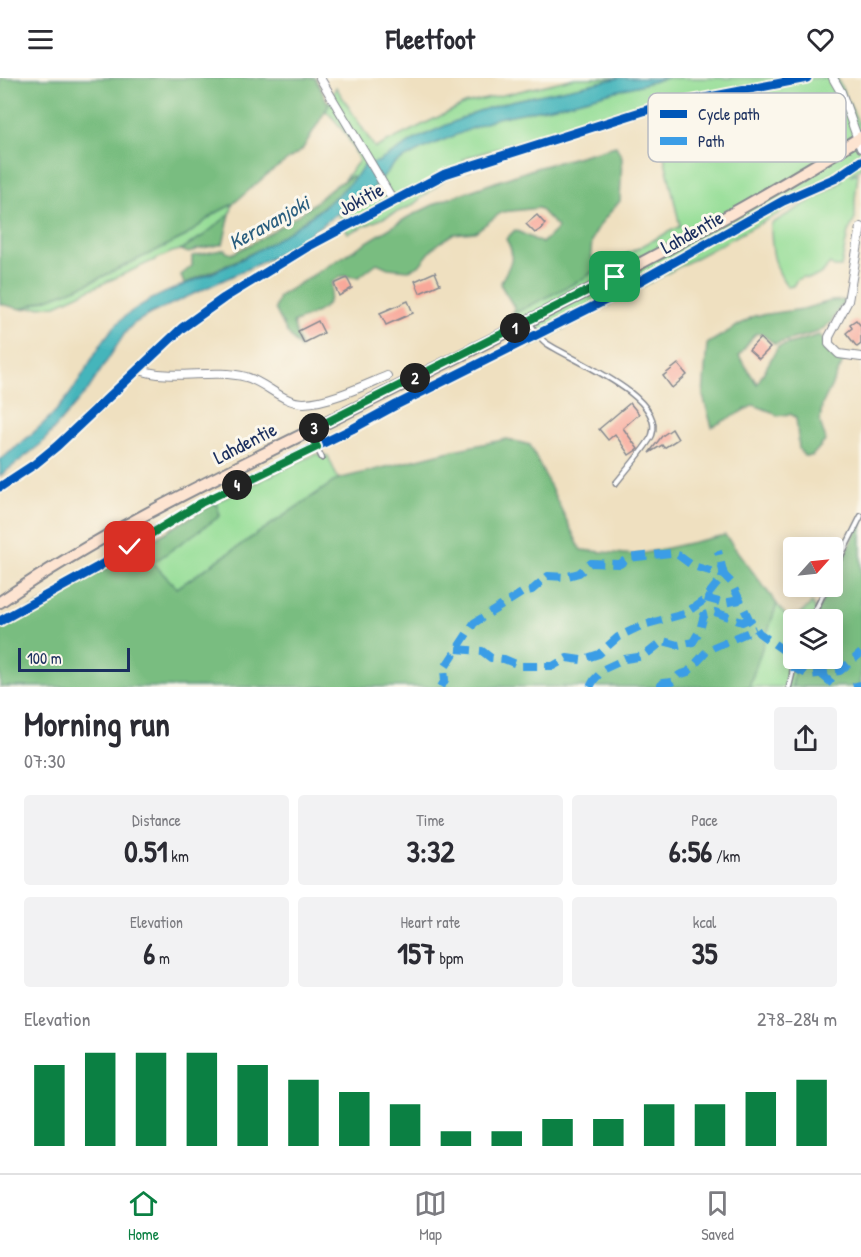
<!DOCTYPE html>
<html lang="en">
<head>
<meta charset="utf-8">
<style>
	:root { --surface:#fff; --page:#f2f2f3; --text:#2b2b33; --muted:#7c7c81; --line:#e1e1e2; --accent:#0b8043 }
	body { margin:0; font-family:"Patrick Hand",sans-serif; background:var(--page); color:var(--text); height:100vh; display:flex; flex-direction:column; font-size:22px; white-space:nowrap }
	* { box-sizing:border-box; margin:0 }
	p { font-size:20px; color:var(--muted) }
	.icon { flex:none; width:33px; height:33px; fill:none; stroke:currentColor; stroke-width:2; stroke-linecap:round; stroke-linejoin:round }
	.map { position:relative; height:609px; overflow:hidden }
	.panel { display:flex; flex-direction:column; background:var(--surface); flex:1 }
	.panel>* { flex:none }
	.needle { width:39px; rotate:63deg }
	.tools { position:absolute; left:783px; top:459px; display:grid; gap:12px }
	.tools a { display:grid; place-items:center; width:60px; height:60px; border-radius:6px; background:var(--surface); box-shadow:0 3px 15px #0003; font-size:30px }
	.scale { position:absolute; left:18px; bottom:15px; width:112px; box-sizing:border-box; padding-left:6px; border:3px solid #1b2f5e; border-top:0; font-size:16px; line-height:21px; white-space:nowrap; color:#1b2f5e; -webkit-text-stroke:4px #fbf7ec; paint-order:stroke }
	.pin { position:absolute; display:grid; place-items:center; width:51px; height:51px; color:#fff; margin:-26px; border-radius:12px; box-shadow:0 3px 9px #0006 }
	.km { position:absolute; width:30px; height:30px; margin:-15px; border-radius:50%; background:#222; color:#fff; font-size:16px; line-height:30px; text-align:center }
	.round { display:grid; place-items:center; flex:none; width:63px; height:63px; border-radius:6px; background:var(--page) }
	.summary { display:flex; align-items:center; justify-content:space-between; height:102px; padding:0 24px }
	h1 { font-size:33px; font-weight:700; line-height:45px }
	.metrics { display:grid; grid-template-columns:repeat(3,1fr); gap:9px; height:102px; padding:6px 24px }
	.metrics div { display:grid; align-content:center; border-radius:6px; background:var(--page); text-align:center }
	.metrics b { font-size:30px; font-weight:700 }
	.metrics small { font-size:16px; font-weight:400 }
	.metrics p { font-size:16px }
	.chart { height:168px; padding:12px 24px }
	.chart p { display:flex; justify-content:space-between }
	.chart svg { width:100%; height:108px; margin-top:6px; stroke:var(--accent); stroke-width:6 }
	header { display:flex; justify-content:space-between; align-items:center; height:78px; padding:0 24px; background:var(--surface); font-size:27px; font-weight:700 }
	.tabs { display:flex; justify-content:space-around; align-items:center; height:84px; border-top:2px solid var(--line); background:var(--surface); font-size:16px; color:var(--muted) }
	.tabs a { display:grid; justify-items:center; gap:3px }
	.tabs .current { color:var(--accent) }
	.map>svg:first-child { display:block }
	.green { fill:#97de98; stroke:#59867b; stroke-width:1.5 }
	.forest { fill:#79bd80; stroke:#4a766f; stroke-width:1.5 }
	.water { fill:#45b5bb; stroke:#30728c; stroke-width:1.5 }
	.building { fill:#f8a89a }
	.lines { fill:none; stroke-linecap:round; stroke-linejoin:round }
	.service-casing { stroke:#85888f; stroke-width:7 }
	.minor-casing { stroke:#85888f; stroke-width:10 }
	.secondary-casing { stroke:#85888f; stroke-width:14 }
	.service { stroke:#fff; stroke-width:4 }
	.minor { stroke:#fff; stroke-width:8 }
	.secondary { stroke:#fde4d1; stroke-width:10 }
	.quiet { stroke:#3b9de6; stroke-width:8; stroke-dasharray:15 8; stroke-linecap:butt }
	.cycleway-casing { stroke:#fbf7ec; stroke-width:13 }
	.cycleway { stroke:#0057b8; stroke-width:9 }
	.route-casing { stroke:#fff; stroke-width:12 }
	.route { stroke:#0b8043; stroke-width:8 }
	.labels { text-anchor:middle; stroke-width:6; stroke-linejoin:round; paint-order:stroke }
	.street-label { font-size:20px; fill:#1b2f5e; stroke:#fbf7ec }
	.water-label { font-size:21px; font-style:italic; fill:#2a5e7f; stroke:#fbf7ec }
	.key { fill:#fbf7ec; stroke:#b8bbc1; stroke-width:1.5 }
	.key-label { font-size:16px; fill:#1b2f5e }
</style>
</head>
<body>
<header><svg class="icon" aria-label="menu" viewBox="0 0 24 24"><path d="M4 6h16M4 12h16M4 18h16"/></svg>Fleetfoot<svg class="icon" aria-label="heart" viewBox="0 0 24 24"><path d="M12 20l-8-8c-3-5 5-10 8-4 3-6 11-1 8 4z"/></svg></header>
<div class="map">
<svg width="861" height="609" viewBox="0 0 861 609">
	<rect width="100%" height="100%" fill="#fbf7ec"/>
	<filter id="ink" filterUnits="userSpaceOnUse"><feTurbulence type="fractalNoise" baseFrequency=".0167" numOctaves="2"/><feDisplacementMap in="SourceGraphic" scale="12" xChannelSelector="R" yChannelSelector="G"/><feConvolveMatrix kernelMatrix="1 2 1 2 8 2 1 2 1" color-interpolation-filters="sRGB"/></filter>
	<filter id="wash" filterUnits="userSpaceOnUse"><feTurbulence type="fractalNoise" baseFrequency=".008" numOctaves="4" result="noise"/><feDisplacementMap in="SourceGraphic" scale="24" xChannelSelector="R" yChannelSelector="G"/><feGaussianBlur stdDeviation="1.35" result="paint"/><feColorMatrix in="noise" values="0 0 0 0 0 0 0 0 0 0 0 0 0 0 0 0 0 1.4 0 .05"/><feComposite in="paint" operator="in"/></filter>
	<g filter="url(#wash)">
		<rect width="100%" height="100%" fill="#efe0c0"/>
		<g class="green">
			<path d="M575,0H619L511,23L476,34L416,61L378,84L365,87L354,103L353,98L345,100L359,83C352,64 341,47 326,33L336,9L375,70L465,26Z"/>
			<path d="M667,0H837L859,46L861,45V90L850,97L858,95L855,121V141L848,154L841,189H834L830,186C822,195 815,203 802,199L796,203L793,208L788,209C773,190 771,168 771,146L836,108L843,101L528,270L513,236C569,208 624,177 680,148L654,34L672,31L667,21L646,25L463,81L471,92L447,100L411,128L348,155L338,136L373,110L394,86L422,71L468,51L497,40L565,26Z"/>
			<polygon points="233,126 230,136 203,158 180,172 172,174 56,227 21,231 87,206 186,158 214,136"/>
			<polygon points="315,376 328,378 338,401 177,510 152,485 220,438 216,424"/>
			<polygon points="812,525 817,535 813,541 794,542 794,580 796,581 792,609 748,609 777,526 786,538 800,536"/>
		</g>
		<g class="forest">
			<polygon points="0,0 315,0 329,27 302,72 269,95 233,126 214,136 186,158 87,206 21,231 0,226"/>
			<path d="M616,68L622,79L620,123C601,145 582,161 596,191L583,201L513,236L514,229L500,206C509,187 518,181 506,161L515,152L542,165L558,150L539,130L502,134L475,154L453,156L434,169L419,188L409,192L388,190L377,185L359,199L342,198L332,204C333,234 316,234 293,245L301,271L288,256L275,231L279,218L408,139L441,123L536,90Z"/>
			<path d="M353,98L354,103C325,128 294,153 260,171C235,184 210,194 184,206L181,197L192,188V178L225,171L226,174L232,176C257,163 281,149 304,133C318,123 339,102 353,98Z"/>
			<polygon points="230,136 223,166 198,171 189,175 180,172 203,158"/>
			<polygon points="845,222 831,244 818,254 775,266 760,255 755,256 739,278 757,306 778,269 820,257 831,275 844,282 822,327 820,344 826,362 812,378 804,378 799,371 796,339 790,336 777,338 772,334 754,327 712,349 703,318 707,266 754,238 803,231 831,223"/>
			<polygon points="507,361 530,367 581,472 636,477 725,457 777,526 749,609 0,609 0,553 31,531 93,498 216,424 220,438 153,485 177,510 338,401 454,372"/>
			<polygon points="861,442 861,609 792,609 796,581 832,580 832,542 813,541 830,509 832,508 833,503"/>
		</g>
		<path class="water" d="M619,0H667L565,26L497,40L422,71L394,86L373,110L298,164L269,181L150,236L133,246L125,255L88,312L41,366L0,398V382C24,363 48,344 67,320C89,292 101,254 132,233C156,216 183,208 210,196C260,174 333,132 365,87L378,84L416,61L476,34L511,23Z"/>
		<g id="blocks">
			<g class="building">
				<polygon points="537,137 545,146 542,149 543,150 535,155 526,146"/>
				<polygon points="435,194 440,206 420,215 415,203"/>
				<polygon points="347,200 352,210 339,218 334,206"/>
				<polygon points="408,223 413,235 386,247 380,235"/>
				<polygon points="856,242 861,248 861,266 857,269 846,255 852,250 850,246"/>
				<polygon points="318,243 324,255 304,265 298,253"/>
				<polygon points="760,260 770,270 759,281 749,272"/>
				<polygon points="678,286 687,297 672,310 663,298"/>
				<polygon points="630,325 639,336 623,350 638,371 629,377 615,356 608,362 599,351"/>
				<polygon points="672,351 678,361 664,370 662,367 649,375 662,358"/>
			</g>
		</g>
	</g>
	<g filter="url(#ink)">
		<use href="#blocks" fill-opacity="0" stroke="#85888f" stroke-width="1.5"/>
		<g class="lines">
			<g class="service-casing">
				<g id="service">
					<path d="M529,244C534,251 539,260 546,265C571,282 666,318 652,357C649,366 623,396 616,405"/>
					<polyline points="309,354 322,380"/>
					<polyline points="832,496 861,438"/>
					<polyline points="808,542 817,529 827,508"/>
					<polyline points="789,609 792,597 794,571"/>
				</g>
			</g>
			<g class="minor-casing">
				<g id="minor">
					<polyline points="320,0 394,124"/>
					<polyline points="833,0 841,14 861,70"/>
					<polyline points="861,149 848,223 829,259 829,266 839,276 861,279"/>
					<path d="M137,291C172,304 210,290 246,299C267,305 282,325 304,325C330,324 363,308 387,298"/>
					<polyline points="0,409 35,386 57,368 182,250 224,220 309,168 445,96 653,30 807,0"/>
				</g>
			</g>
			<g class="secondary-casing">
				<path id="secondary" d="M0,524C104,453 219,398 332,342C510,252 691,166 861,59"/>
			</g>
			<use href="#service" class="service"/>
			<use href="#minor" class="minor"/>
			<use href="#secondary" class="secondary"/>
			<g class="quiet">
				<polyline points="705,520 723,525 740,522"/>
				<polyline points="457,571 482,573 491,580 504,581 521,588 553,588 567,580 581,582 599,576 618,559 643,547 684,536 703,523 724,497 718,473"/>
				<polyline points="792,589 809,597 840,593 861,575"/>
				<polyline points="821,596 836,609"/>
				<polyline points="441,609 445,602 444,591 474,545 523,514 532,512 548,498 564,499 579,495 591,485 620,486 628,480 671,475 678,477 693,488 724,497 731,504 749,541 759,555 783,572 793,584"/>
				<polyline points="590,609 594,602 604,591 625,581 644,578 663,563 678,567 693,564 700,552 704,537 715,534 742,544 749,541"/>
				<polyline points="660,609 662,605 672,604 679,597 688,594 709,571 756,551"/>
				<polyline points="853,609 861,607"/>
			</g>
			<g class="cycleway-casing">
				<g id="cycleway">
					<polyline points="0,409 35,386 57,368 182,250 224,220 309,168 445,96 653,30 807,0"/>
					<polyline points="0,543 96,490 201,425 352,351 396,327 606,222 783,123 836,100 861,83"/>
				</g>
			</g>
			<use href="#cycleway" class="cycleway"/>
		</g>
	</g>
	<g class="lines" filter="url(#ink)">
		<g class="route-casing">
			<polyline id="route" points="130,469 201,425 317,369 309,353 615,199"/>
		</g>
		<use href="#route" class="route"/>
	</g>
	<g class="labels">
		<g class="street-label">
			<text transform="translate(361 121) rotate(-28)" y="7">Jokitie</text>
			<text transform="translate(692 154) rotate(-29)" y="7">Lahdentie</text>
			<text transform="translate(245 365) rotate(-27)" y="7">Lahdentie</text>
		</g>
		<g class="water-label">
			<text transform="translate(269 145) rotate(-29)" y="7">Keravanjoki</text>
		</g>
	</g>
	<rect x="648" y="15" width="198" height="69" rx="9" class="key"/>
	<rect x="660" y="32" width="27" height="8" fill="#0057b8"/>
	<rect x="660" y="59" width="27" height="8" fill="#3b9de6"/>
	<g class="key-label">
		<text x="698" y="42">Cycle path</text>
		<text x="698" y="69">Path</text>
	</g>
</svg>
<div class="tools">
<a><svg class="needle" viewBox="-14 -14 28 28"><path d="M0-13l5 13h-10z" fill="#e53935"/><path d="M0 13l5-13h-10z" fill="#7c7c81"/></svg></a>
<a><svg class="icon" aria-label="layers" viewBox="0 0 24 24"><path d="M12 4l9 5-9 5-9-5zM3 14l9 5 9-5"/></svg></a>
</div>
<div class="scale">100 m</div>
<div class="pin" style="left:615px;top:199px;background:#1e9e55"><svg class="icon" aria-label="arrive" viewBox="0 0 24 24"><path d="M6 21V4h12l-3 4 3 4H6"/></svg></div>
<div class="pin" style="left:130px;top:469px;background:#d93025"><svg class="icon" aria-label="check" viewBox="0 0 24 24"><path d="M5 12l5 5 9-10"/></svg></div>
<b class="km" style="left:515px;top:250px">1</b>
<b class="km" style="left:415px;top:300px">2</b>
<b class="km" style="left:314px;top:350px">3</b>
<b class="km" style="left:237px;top:407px">4</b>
</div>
<section class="panel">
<div class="summary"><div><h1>Morning run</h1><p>07:30</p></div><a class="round"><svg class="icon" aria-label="share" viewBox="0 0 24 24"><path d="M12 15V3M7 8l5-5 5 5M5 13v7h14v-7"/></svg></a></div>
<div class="metrics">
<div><p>Distance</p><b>0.51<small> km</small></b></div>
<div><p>Time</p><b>3:32</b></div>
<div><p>Pace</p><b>6:56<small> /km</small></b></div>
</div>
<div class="metrics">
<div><p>Elevation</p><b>6<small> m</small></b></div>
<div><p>Heart rate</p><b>157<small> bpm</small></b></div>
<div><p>kcal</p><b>35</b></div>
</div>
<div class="chart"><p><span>Elevation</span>278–284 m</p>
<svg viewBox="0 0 160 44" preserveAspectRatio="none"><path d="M5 44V11M15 44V6M25 44V6M35 44V6M45 44V11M55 44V17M65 44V22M75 44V27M85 44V38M95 44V38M105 44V33M115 44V33M125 44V27M135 44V27M145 44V22M155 44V17"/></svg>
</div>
</section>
<nav class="tabs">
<a class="current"><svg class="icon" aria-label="home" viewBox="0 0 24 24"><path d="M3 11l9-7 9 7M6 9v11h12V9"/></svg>Home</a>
<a><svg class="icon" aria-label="map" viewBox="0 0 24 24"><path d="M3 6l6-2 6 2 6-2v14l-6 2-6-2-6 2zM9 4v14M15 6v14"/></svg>Map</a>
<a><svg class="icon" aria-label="saved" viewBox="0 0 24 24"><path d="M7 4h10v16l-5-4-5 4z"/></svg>Saved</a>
</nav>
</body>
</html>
